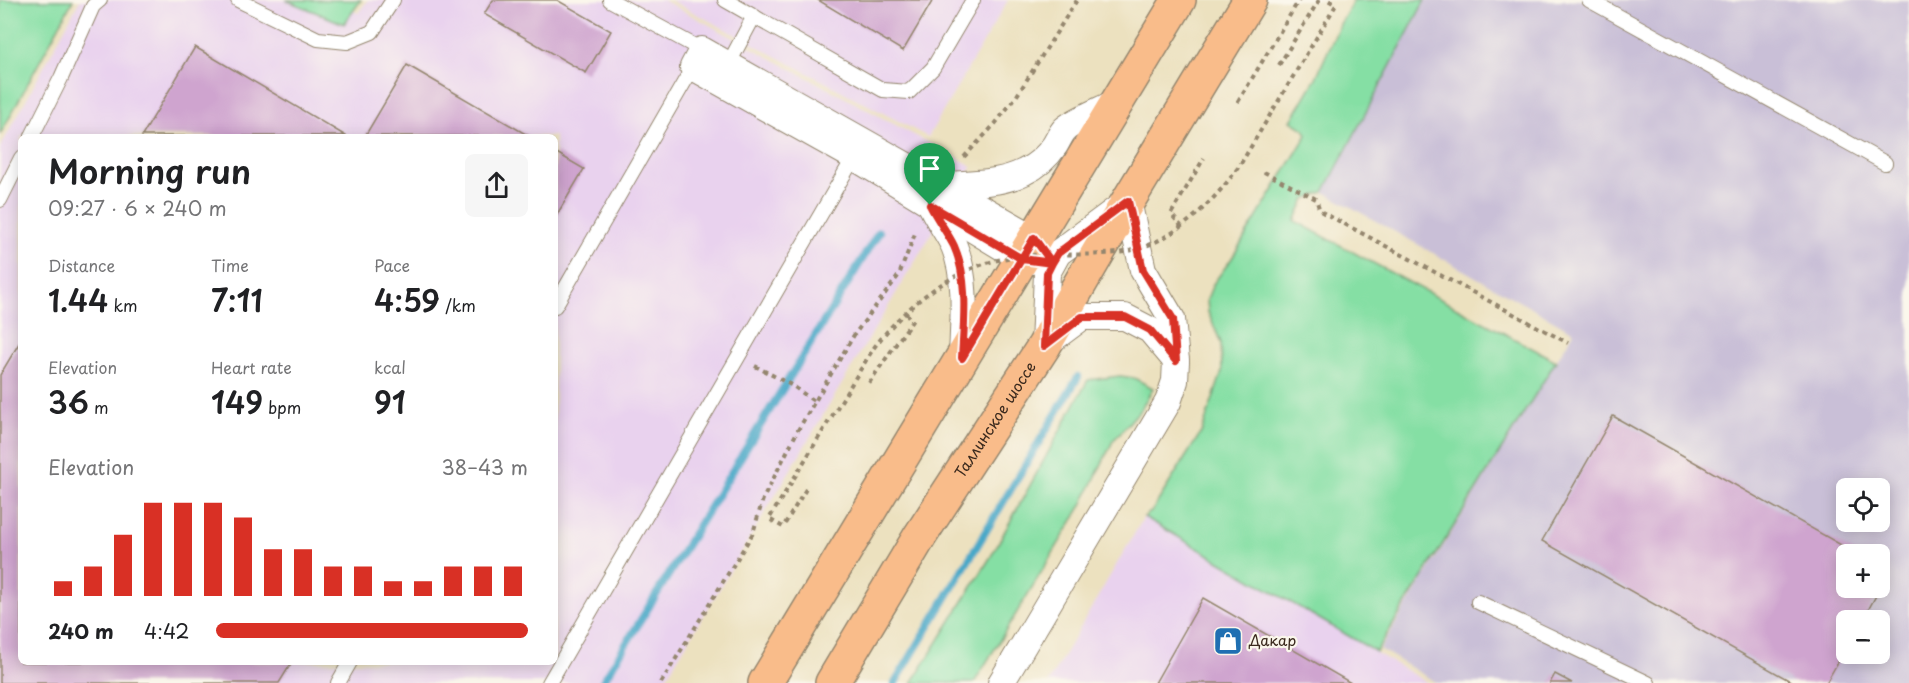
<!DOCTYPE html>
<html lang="en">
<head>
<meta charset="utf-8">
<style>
	:root { --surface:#fff; --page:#f6f6f6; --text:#202124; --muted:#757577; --accent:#d93025 }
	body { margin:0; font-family:"Playpen Sans",sans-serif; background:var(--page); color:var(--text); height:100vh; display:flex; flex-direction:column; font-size:22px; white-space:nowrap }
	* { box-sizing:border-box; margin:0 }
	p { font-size:20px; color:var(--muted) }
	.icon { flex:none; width:33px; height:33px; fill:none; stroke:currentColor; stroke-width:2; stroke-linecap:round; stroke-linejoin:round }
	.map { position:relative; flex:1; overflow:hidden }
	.side { position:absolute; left:18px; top:134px; width:540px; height:531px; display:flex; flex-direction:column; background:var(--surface); border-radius:9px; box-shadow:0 3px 15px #0003 }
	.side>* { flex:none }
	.tools { position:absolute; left:1836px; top:478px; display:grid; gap:12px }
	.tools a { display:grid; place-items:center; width:54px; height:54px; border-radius:9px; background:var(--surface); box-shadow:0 3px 15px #0003; font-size:30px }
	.pin { position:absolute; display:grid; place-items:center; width:51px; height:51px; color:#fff; margin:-62px -26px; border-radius:50% 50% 50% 0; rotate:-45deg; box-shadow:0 0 6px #0007 }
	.pin .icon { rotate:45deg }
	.round { display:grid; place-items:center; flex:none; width:63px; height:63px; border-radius:9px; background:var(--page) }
	.summary { display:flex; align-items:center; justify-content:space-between; height:102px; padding:0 30px }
	h1 { font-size:33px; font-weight:600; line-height:45px }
	.stats { display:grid; grid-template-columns:repeat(3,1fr); gap:9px; height:102px; padding:6px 30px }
	.stats div { display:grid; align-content:center }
	.stats b { font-size:30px; font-weight:600 }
	.stats small { font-size:16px; font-weight:400 }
	.stats p { font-size:16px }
	.chart { height:168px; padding:12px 30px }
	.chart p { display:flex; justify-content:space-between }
	.chart svg { width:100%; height:108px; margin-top:6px; stroke:var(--accent); stroke-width:6 }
	ul { padding:0 30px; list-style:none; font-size:20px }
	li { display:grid; grid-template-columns:96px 72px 1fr; align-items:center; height:45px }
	li i { height:15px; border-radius:8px; background:var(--accent) }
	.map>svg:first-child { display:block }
	.built { fill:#e9d2ee; fill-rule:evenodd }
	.industrial { fill:#c9bfd7; fill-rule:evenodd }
	.green { fill:#85dfa4; stroke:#608461; stroke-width:1.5 }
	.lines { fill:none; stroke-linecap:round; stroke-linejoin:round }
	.stream { stroke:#49a8c8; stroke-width:8 }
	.building { fill:#cfa4cf }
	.lane-casing { stroke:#94866e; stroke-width:16 }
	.street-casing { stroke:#94866e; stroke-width:28 }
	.primary-casing { stroke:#94866e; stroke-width:36 }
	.path { stroke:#94866e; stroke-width:4; stroke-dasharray:4.5 4.5; stroke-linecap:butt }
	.lane { stroke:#fff; stroke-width:14 }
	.street { stroke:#fff; stroke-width:26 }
	.primary { stroke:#f9bc8a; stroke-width:33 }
	.path-bridge { stroke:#94866e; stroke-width:4; stroke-dasharray:4.5 4.5; stroke-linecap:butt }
	.route-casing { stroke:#fff; stroke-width:12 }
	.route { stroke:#d93025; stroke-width:8 }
	.labels { text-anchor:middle; stroke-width:4.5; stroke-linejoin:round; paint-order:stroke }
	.street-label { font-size:15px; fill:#3b2a1e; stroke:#fbf7ec }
	.poi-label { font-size:15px; fill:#3b2a1e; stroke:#fbf7ec; text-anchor:start }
</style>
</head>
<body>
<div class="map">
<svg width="1909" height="683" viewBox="0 0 1909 683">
	<rect width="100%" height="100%" fill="#fbf7ec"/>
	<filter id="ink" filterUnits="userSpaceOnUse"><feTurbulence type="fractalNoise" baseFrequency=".0167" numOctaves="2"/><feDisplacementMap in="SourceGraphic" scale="12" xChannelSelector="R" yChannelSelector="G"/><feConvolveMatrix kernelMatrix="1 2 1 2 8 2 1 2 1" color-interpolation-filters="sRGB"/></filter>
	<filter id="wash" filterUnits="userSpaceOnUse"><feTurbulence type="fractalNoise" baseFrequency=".008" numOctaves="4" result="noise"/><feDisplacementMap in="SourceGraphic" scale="24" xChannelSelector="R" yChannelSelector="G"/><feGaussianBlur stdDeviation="1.35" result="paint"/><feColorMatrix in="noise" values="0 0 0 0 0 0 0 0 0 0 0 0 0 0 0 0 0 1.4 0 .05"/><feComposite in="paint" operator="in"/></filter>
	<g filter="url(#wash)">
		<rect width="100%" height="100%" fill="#ece1bf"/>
		<g class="built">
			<path d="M80,0H325L358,13L368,0H663L972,166L663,683H0V148ZM21,136H555V662H21Z"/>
			<polygon points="670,0 1008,0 928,137"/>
			<polygon points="1144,517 1428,683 1048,683"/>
		</g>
		<path class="industrial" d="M1425,0H1909V683H1437L1380,649L1574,332L1324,192ZM1846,489H1880V522H1846ZM1846,555H1880V588H1846ZM1846,621H1880V654H1846Z"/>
		<g class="green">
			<polygon points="0,0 73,0 0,135"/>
			<polygon points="286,0 361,0 344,24"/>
			<polygon points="1351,0 1425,0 1324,192 1305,199 1295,221 1556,361 1376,652 1144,517 1152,511 1202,431 1222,372 1221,343 1208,312 1207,299 1213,284 1232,258 1307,135 1304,129 1291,121 1315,80 1340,24 1353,2"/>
			<polygon points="1120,376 1134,378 1153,388 1141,409 1113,441 1081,507 974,683 912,683 990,558 1088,380"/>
		</g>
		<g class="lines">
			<g class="stream">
				<polyline points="602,683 879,232"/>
				<polyline points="895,683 1078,377"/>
			</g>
		</g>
		<g id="blocks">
			<g class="building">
				<polygon points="493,0 557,0 611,31 586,73 484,14"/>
				<polygon points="818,0 933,0 903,51"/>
				<polygon points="195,47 346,136 142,136"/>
				<polygon points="407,65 529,136 365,136"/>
				<polygon points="555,152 584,169 555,218"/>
				<polygon points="21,340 21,662 292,662 279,683 0,683 0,375"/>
				<polygon points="1613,416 1859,555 1846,555 1846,588 1880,588 1880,567 1889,572 1862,621 1846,621 1846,648 1826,683 1794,683 1542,541"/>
				<polygon points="1203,598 1351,683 1155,683"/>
				<polygon points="1555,674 1572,683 1550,683"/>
			</g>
		</g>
	</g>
	<g filter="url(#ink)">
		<use href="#blocks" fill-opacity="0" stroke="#94866e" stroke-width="1.5"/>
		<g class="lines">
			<g class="lane-casing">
				<g id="lane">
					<polyline points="238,0 318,39 347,42 372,32 393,0"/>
					<polyline points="610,0 702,50"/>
					<polyline points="725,0 883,90 909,92 933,68 973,0"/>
					<polyline points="1589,0 1885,163"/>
					<polyline points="728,65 754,16"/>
					<polyline points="32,136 61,78 93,6 100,0"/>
					<polyline points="0,200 21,158"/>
					<polyline points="555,306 693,67"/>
					<polyline points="1478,602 1648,683"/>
					<polyline points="338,683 350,662"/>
					<polyline points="549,683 854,157"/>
				</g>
			</g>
			<g class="street-casing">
				<g id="street">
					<polygon points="702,50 1034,238 1052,263 1022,259 854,157 693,67"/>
					<path d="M943,186C971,182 998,185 1024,172C1037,166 1047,157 1055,145C1058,140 1061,133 1065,129C1073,121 1106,108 1118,101"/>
					<path d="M931,205C937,219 948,233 954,246C968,280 963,322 962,358"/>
					<polyline points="1051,340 1082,317 1125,317 1150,330 1176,361"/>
					<polyline points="1001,683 1168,402 1175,381 1176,361 1172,319 1143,270 1128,201 1058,253 1047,273 1044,345"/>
				</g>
			</g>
			<g class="primary-casing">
				<g id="primary">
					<polyline points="765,683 1179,0"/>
					<path id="s1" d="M832,683L920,536L1044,346L1128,201L1250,0"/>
				</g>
			</g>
			<g class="path">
				<polyline points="1279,65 1319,0"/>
				<polyline points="1238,102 1299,0"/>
				<polyline points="964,157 995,124 1016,97 1077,0"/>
				<polyline points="1264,172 1316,199 1320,211 1568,343"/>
				<polyline points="1182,227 1171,214 1204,158"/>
				<polyline points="755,366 793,386 815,402"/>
				<polyline points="869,383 912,321 905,312"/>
				<polyline points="661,683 753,533 763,499 798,430 854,335 899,275 916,231"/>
			</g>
			<use href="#lane" class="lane"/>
			<use href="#street" class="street"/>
			<use href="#primary" class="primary"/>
			<path class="path-bridge" d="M806,489L783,527L769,519L873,349C905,305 953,268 1007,258C1043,251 1080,257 1117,253C1169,247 1211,206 1240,165L1336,5L1328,0"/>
		</g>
	</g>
	<g class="lines" filter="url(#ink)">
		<g class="route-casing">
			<path id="route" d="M930,205L1022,259L1052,263L1047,273L1044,346L1082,317H1125L1150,330L1176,361L1173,319L1143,270L1128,201L1058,253L1052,263L1034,238L962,358C964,322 969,280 954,246C947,232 937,219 930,205"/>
		</g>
		<use href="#route" class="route"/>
	</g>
	<defs>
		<g id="shop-square" transform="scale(1.5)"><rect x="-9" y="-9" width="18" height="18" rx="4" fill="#1f6fb2" stroke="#fbf7ec"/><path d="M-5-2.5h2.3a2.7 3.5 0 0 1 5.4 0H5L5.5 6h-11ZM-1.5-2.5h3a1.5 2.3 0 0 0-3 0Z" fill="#fff"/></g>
	</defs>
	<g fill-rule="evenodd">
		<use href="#shop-square" x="1228" y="641"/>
	</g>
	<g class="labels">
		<g class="street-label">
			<text dy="5" stroke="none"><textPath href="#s1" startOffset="310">Таллинское шоссе</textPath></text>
		</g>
		<g class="poi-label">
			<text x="1249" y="646">Дакар</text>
		</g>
	</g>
</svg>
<div class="tools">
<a><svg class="icon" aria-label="locate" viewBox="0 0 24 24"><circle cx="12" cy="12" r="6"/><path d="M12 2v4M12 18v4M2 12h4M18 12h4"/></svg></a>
<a>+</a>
<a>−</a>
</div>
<div class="pin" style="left:930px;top:205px;background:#1e9e55"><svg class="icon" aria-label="arrive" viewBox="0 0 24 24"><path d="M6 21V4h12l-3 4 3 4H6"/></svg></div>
<section class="side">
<div class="summary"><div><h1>Morning run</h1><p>09:27 · 6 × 240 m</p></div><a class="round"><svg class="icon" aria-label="share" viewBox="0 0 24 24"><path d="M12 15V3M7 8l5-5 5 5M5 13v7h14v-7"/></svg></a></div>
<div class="stats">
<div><p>Distance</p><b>1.44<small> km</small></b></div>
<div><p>Time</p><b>7:11</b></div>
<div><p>Pace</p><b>4:59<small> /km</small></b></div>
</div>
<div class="stats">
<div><p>Elevation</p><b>36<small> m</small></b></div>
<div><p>Heart rate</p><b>149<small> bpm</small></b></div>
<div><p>kcal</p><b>91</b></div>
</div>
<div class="chart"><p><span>Elevation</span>38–43 m</p>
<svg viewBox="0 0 160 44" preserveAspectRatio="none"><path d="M5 44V38M15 44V32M25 44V19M35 44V6M45 44V6M55 44V6M65 44V12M75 44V25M85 44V25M95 44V32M105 44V32M115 44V38M125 44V38M135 44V32M145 44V32M155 44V32"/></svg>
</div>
<ul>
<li><b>240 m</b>4:42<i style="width:100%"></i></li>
</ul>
</section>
</div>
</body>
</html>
